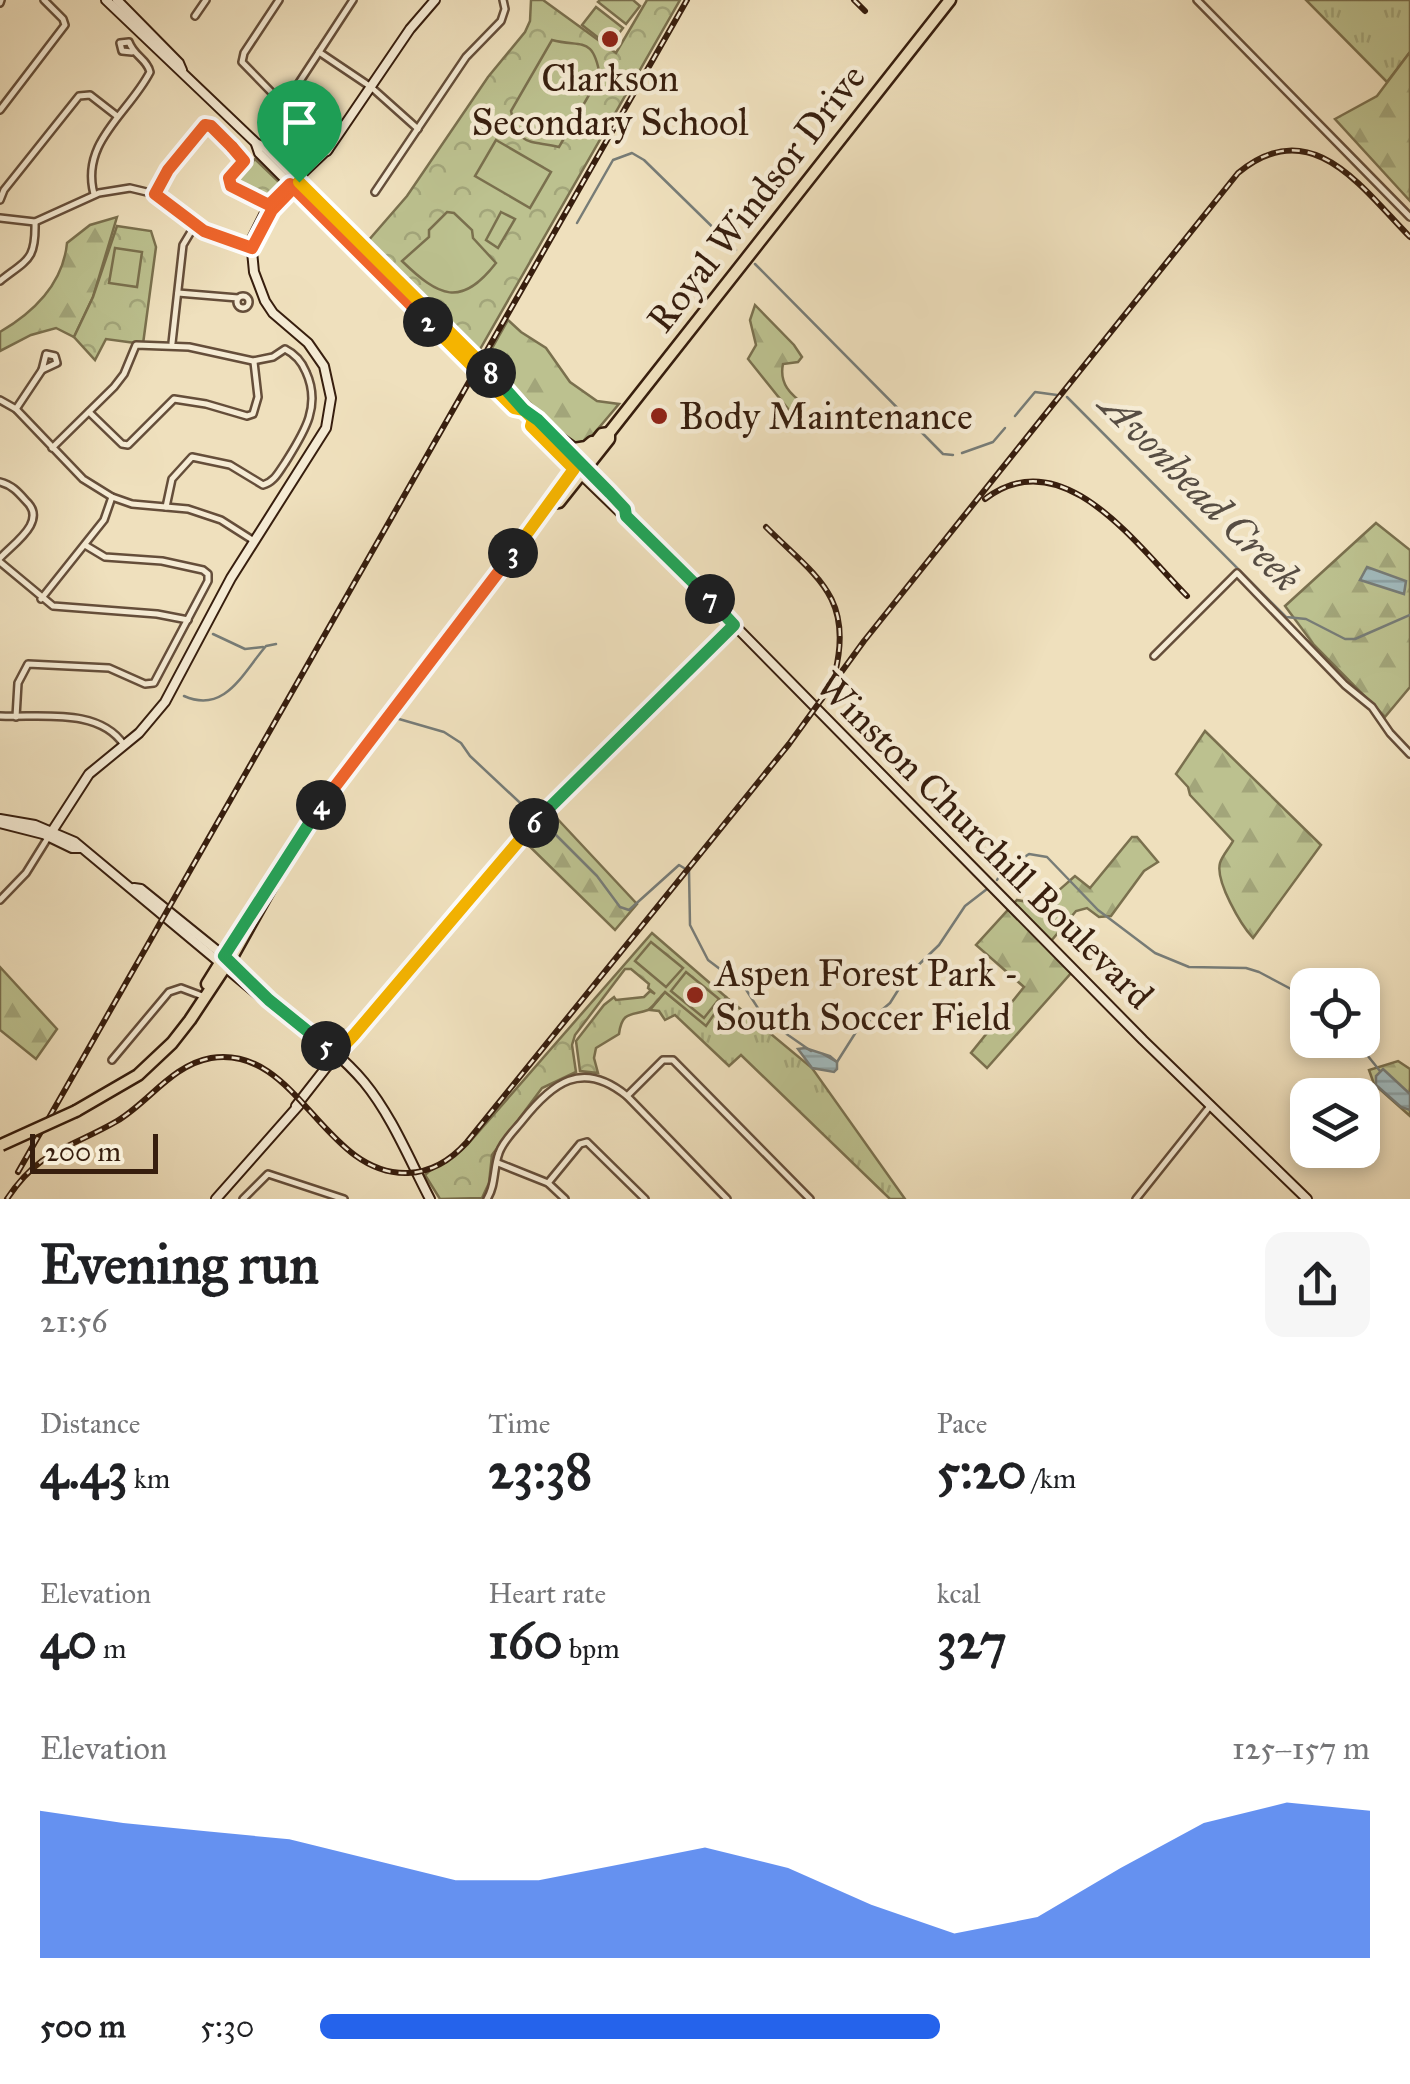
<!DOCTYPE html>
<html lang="en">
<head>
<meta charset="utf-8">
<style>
	:root { --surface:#fff; --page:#f6f6f6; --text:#202124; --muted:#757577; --accent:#2563eb }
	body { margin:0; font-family:"IM FELL Great Primer",serif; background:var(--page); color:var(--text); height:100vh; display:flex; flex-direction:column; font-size:38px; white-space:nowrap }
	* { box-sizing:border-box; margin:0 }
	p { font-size:32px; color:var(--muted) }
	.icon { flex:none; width:55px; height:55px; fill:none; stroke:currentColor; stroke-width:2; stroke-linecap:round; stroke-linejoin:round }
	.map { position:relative; height:1199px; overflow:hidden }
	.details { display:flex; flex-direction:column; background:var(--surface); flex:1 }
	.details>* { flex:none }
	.buttons { position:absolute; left:1290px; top:968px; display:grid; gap:20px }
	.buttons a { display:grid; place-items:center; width:90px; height:90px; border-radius:20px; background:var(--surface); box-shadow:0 5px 15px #0003; font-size:50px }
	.scale { position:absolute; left:30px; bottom:25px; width:128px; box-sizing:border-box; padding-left:10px; border:5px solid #371e0e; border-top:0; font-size:28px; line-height:35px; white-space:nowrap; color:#371e0e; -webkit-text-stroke:8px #f5ebd4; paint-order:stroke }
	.pin { position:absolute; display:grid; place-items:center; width:85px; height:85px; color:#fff; margin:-102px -42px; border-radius:50% 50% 50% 0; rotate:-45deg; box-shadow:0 0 10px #0007 }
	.pin .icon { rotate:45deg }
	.km { position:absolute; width:50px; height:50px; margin:-25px; border-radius:50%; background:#222; color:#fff; font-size:28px; line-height:50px; text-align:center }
	.round { display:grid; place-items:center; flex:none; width:105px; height:105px; border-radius:20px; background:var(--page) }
	.summary { display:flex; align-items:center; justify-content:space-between; height:170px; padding:0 40px }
	h1 { font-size:55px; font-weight:700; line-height:75px }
	.metrics { display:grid; grid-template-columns:repeat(3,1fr); gap:15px; height:170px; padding:10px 40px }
	.metrics div { display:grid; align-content:center }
	.metrics b { font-size:50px; font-weight:700 }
	.metrics small { font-size:28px; font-weight:400 }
	.metrics p { font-size:28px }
	.chart { height:280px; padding:20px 40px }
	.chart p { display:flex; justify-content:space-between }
	.chart svg { width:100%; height:180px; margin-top:10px; fill:var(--accent); opacity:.7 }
	ul { padding:0 40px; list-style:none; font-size:32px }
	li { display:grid; grid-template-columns:160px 120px 1fr; align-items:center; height:75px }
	li i { height:25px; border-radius:12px; background:var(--accent) }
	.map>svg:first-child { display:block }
	.grass { fill:url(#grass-tufts); stroke:#7a704e; stroke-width:2.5 }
	.forest { fill:url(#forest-firs); stroke:#7a704e; stroke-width:2.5 }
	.park { fill:url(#park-crowns); stroke:#7a704e; stroke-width:2.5 }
	.pitch { fill:#bcc18f; stroke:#7a704e; stroke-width:2.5 }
	.water { fill:url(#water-rules); stroke:#777c77; stroke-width:2.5 }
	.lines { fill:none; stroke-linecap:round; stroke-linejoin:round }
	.stream { stroke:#777c77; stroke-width:2.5 }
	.street-casing { stroke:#654e3a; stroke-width:10 }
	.secondary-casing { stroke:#371e0e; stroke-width:12 }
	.primary-casing { stroke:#371e0e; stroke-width:15 }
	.street { stroke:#f5ebd4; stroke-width:5 }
	.secondary { stroke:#f5ebd4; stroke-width:8 }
	.primary { stroke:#efe0bd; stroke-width:10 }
	.rail-casing { stroke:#371e0e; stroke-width:6 }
	.rail { stroke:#f5ebd4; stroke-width:2.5; stroke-dasharray:8; stroke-linecap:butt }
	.primary-bridge-casing { stroke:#371e0e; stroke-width:15; stroke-linecap:butt }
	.primary-bridge { stroke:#efe0bd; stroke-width:10 }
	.split-1-casing { stroke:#fff; stroke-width:20 }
	.split-2-casing { stroke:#fff; stroke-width:20 }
	.split-3-casing { stroke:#fff; stroke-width:20 }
	.split-4-casing { stroke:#fff; stroke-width:20 }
	.split-5-casing { stroke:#fff; stroke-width:20 }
	.split-6-casing { stroke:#fff; stroke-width:20 }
	.split-7-casing { stroke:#fff; stroke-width:20 }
	.split-8-casing { stroke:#fff; stroke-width:20 }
	.split-9-casing { stroke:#fff; stroke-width:20 }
	.split-1 { stroke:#f0652b; stroke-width:12 }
	.split-2 { stroke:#f0652b; stroke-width:12 }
	.split-3 { stroke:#f5b400; stroke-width:12 }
	.split-4 { stroke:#f0652b; stroke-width:12 }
	.split-5 { stroke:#22a559; stroke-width:12 }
	.split-6 { stroke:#f5b400; stroke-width:12 }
	.split-7 { stroke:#22a559; stroke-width:12 }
	.split-8 { stroke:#22a559; stroke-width:12 }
	.split-9 { stroke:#f5b400; stroke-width:12 }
	.poi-dot { fill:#8f2418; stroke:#f5ebd4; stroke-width:4 }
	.labels { text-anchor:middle; stroke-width:9; stroke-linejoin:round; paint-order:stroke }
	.poi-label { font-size:38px; fill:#371e0e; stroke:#f5ebd4; text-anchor:start }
	.street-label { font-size:38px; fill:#371e0e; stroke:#f5ebd4 }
	.water-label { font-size:40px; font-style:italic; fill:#574d43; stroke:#f5ebd4 }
</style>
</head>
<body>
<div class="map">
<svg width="1410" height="1199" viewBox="0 0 1410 1199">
	<defs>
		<pattern id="grass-tufts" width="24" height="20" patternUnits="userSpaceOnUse" patternTransform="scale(2.5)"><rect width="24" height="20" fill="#bcc18f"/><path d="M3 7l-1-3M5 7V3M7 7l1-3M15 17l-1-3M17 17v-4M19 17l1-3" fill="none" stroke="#a2a57a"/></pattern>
		<pattern id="forest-firs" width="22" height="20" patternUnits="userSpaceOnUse" patternTransform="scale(2.5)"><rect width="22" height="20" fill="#bcc18f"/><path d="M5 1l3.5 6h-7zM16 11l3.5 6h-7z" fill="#a2a57a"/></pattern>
		<pattern id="park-crowns" width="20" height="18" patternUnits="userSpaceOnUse" patternTransform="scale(2.5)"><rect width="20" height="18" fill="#bcc18f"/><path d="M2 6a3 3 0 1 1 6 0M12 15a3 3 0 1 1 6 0" fill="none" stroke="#a2a57a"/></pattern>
		<pattern id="water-rules" width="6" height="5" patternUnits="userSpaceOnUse" patternTransform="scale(2.5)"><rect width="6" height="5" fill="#a1babd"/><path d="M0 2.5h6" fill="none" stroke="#8b9fa1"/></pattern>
	</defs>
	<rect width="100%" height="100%" fill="#efe0bd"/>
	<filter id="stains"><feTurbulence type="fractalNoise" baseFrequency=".002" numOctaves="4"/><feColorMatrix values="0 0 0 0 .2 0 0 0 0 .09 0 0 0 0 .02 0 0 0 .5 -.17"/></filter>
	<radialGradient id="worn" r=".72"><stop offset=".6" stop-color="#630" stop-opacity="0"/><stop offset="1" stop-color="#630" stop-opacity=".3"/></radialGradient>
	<g class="grass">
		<polygon points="1306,0 1410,0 1410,52 1387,82"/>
		<polygon points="665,992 706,1025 726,997 812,1068 905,1199 890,1199 741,1055 729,1066 675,1015 665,1020 659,1011 650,1010"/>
	</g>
	<g class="forest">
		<polygon points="1410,52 1410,201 1335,119 1377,96"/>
		<path d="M117,217L93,297L74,337L56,328L31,335L0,351V332C34,312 63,284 67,243L90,225Z"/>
		<path d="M755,305L794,345L802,357L798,362L783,364C779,383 790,395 806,405L793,415L748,359L756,345L750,320Z"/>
		<polygon points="508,320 521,332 546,348 570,382 597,401 619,404 586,443 572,445 486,359"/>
		<polygon points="1376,523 1410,550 1410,687 1385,717 1314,645 1285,606"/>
		<path d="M1205,731L1321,845L1253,938C1241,925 1215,881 1220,863C1222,856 1230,847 1233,841L1190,795L1188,787L1176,774Z"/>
		<polygon points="551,812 637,904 615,930 523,840"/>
		<path d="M1132,837H1137L1158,862L1144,871L1111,916L1099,917L1087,908L1076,911L1047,946L1072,972L987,1068L971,1053L1024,987L976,945L1017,900C1046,907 1054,894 1075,876L1090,888Z"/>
		<polygon points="0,967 57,1029 36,1059 0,1030"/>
		<polygon points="1398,1061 1410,1069 1410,1116 1374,1084 1369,1070"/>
	</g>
	<g class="park">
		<polygon points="531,0 543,0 616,53 647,0 680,0 479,351 368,241 407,196 488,77 525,32 530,21"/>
		<polygon points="255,159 281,184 268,198 236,181"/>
		<polygon points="117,226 151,231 156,247 143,344 106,339 95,360 74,337 93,297"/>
		<path d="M652,933L726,997L706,1026L665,992C661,996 653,1007 648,1010C632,1016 622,1010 619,1034L596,1048L594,1058L598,1073L580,1071L576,1041L604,1005L614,997L616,1000L644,997L650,991L655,994L648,988L649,984L631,969H625L575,1035L572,1045L576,1072L542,1088L492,1155L489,1183L482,1198L440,1199L425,1175C437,1163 455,1157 468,1144Z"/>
	</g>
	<g class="pitch">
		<polygon points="600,0 633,0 640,6 626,24 598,2"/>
		<polygon points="596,7 623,28 609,46 582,25"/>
		<path d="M552,40C582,48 593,35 600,76L559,147C530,140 518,148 511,111Z"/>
		<polygon points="496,140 551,172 530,208 475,176"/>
		<path d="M447,212L454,213L472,230L473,238L496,263C461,308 439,297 402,261L429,237V230Z"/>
		<polygon points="501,212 515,219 498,248 486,240"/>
		<polygon points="115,248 142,252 137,287 109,283"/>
		<polygon points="651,942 683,968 666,987 635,961"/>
		<polygon points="686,972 719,999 704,1018 671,991"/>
	</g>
	<g class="water">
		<polygon points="1367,567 1406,581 1404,594 1360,580"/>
		<polygon points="805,1048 830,1056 837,1062 837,1069 834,1072 812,1068 798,1049"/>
		<polygon points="1383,1069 1410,1094 1410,1110 1401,1107 1376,1085 1376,1076"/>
	</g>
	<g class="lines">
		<g class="stream">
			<polyline points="577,223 613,160 632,153 644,160 736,250"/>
			<polyline points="755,264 943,454 953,455"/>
			<polyline points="1067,397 1286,617 1306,619 1345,639 1355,639 1410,615"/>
			<polyline points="1015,416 1035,392 1057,395"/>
			<polyline points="962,453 993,442 1005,428"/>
			<polyline points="213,634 245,649 263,647"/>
			<path d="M184,696C225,714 242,674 266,646L276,644"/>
			<polyline points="399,719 444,732 461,743 470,756 532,814"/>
			<polyline points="545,824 597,876 620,907 629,910 679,865 684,868"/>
			<polyline points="689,871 690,925 708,960 745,988 765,1019 811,1051"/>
			<polyline points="997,880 1001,873 1029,854 1047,857 1098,910 1155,953 1189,967 1246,968 1259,972 1308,998"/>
			<polyline points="1355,1040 1380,1071"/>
			<polyline points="823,1054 837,1062 856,1032 890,1003 907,976 939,945 965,906 987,889"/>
		</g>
		<g class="street-casing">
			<g id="street">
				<polyline points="279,0 244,53 242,62 280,101 289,98 353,0"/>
				<polyline points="1197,0 1410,217"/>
				<polyline points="0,3 1,0"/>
				<polyline points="195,16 206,0"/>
				<polyline points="319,52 371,87 418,129"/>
				<polyline points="0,110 65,25 63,19 44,0"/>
				<polyline points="375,192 466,57 501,21 505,9 503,0"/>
				<path d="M94,194C80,142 129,113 150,72C147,59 134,56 129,42L120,43L122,51L132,52"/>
				<polyline points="155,194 168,170 208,125 244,161 229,179 231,186 269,205"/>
				<polyline points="0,200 4,190 79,96 90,95 117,116"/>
				<polyline points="0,218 35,222 99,193 130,188 155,194 215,237 252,248"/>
				<path d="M0,281C28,259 36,260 35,222"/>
				<polyline points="178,293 238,298"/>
				<circle cx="243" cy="302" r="6"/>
				<polyline points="172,343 183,245 195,225"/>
				<polygon points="46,354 55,356 57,363 42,370"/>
				<polyline points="0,400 16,409 83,479 112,497 132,504 188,509 221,520 254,541"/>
				<polyline points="16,409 42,370"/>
				<polyline points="89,412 122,444 128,445 174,399 206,404 247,416 253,414 258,397 254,362"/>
				<path d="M52,448L114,387L124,374L136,345L189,347L253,361L273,357L285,349C295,354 302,362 306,372C322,407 303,434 285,463C278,473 274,482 263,485L230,465L192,457L172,479L166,507"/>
				<path d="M0,482C12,485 18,492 26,501C48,521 14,543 0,558"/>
				<polyline points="0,562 53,606 157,614 188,620"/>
				<polyline points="41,599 104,520 112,497"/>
				<polyline points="1154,656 1237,573 1345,685 1372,707 1390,733 1410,754"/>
				<path d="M0,716C40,718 99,707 124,745"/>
				<polyline points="16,717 18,683 28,664 109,668 145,684 154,683 208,581 208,574 203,570 162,561 105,557 85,545"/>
				<polyline points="0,900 26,873 49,836"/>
				<polyline points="112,1060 169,992 181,988 205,997"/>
				<polyline points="627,1096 663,1060 673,1060 810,1199"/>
				<polyline points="498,1163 548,1183 565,1199"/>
				<polyline points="548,1183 580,1144 587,1142 645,1199"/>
				<polyline points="243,1199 268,1174 344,1199"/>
				<path d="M487,1199C496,1185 493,1169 499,1153C503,1141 514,1131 522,1121C552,1083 582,1059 627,1096L727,1199"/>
				<polyline points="1136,1199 1211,1105"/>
			</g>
		</g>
		<g class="secondary-casing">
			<g id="secondary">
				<polyline points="106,0 256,143 264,147 519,402 524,410 554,436"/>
				<polyline points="117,0 179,63 182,70"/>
				<polyline points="256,144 259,153 514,408 524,410"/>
				<polyline points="327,151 410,29 435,0"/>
				<polyline points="252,248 272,210 294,187"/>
				<polyline points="533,419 531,426 684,574 1143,1040 1307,1199"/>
				<polyline points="564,446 625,509 626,516"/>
				<path d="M0,819L35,825L75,842L261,997L269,1000C301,1026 338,1051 364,1082C392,1116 410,1161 430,1199"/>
				<polyline points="0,823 43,834 72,848 81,848"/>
				<polyline points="49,836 89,774 139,733 165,702 231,578 326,428 331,398 324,366 308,343 273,313 265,301 254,272 251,241 269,205 328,149"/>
				<polyline points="134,888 141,889 235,965 268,998"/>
				<polyline points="296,1106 350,1037 550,805 734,625"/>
				<polyline points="216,1199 299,1105"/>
			</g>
		</g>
		<g class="primary-casing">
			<g id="primary">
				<polyline points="553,434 574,449 586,447 592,442"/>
				<polyline points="551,503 559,502 609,439 609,433 950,0"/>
				<polyline points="207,984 243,926"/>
				<polyline points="76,1111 138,1075 172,1043 190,1020 233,955 303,830 370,738 551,503 552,497 602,434 609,433"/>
			</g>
		</g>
		<use href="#street" class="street"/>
		<use href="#secondary" class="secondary"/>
		<use href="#primary" class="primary"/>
		<g class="rail-casing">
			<g id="rail">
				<polyline points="854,0 865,11"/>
				<path d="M985,499C1063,439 1138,547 1187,596"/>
				<path d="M766,527C815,576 854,596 835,673"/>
				<polyline points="18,1172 687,0"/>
				<path d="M7,1199C40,1149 69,1149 117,1121C149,1102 172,1065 211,1058C298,1044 323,1176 408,1173C432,1172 451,1160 467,1142L789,744L864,641L1238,173C1311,112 1362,188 1410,237"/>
			</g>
		</g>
		<use href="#rail" class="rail"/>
		<g class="primary-bridge-casing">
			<polyline id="primary-bridge" points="1,1145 76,1111"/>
		</g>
		<use href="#primary-bridge" class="primary-bridge"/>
	</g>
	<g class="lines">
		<g class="split-1-casing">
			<polyline id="split-1" points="232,147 211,126 205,125 168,170 155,194 204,231 252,248 272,210 299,182"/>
		</g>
		<g class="split-2-casing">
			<polyline id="split-2" points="232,147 244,161 229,178 231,186 269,205 290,184 428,322"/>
		</g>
		<g class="split-3-casing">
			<polyline id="split-3" points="428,322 514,408 524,410 533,419 531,426 574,469 513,553"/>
		</g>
		<g class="split-4-casing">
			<polyline id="split-4" points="321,805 513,553"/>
		</g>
		<g class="split-5-casing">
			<polyline id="split-5" points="321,805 224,956 269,1000 326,1046"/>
		</g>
		<g class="split-6-casing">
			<polyline id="split-6" points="326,1046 336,1054 354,1035 534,823"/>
		</g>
		<g class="split-7-casing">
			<polyline id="split-7" points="534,823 734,625 710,599"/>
		</g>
		<g class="split-8-casing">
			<polyline id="split-8" points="491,373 524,410 538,420 610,493 625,509 626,516 710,599"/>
		</g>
		<g class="split-9-casing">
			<polyline id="split-9" points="299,182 491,373"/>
		</g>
		<use href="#split-1" class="split-1"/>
		<use href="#split-2" class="split-2"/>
		<use href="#split-3" class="split-3"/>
		<use href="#split-4" class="split-4"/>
		<use href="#split-5" class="split-5"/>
		<use href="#split-6" class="split-6"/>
		<use href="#split-7" class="split-7"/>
		<use href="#split-8" class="split-8"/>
		<use href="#split-9" class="split-9"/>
	</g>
	<g class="poi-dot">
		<circle cx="610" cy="39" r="10"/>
		<circle cx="659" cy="416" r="10"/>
		<circle cx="695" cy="995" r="10"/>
	</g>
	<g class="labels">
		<g class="poi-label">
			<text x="610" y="91" text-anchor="middle">Clarkson<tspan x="610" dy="44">Secondary School</tspan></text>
			<text x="679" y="429">Body Maintenance</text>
			<text x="715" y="986">Aspen Forest Park -<tspan x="715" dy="44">South Soccer Field</tspan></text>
		</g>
		<g class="street-label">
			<text transform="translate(756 198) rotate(-52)" y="13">Royal Windsor Drive</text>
			<text transform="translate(985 840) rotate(45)" y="13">Winston Churchill Boulevard</text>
		</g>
		<g class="water-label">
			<text transform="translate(1201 491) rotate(45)" y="14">Avonhead Creek</text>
		</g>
	</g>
	<rect width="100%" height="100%" filter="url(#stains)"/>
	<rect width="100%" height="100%" fill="url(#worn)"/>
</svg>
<div class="buttons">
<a><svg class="icon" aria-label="locate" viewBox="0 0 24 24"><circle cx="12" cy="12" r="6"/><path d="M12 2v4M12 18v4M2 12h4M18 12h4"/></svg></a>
<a><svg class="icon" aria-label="layers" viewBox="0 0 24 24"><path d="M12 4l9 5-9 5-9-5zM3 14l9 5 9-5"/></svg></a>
</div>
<div class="scale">200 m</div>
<div class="pin" style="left:299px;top:182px;background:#1e9e55"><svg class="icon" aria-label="arrive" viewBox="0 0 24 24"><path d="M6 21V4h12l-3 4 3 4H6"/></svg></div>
<b class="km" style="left:428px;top:322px">2</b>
<b class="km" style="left:513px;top:553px">3</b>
<b class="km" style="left:321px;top:805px">4</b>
<b class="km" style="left:326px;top:1046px">5</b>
<b class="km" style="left:534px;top:823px">6</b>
<b class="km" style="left:710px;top:599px">7</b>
<b class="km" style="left:491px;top:373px">8</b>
</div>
<section class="details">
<div class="summary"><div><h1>Evening run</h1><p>21:56</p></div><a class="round"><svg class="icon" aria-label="share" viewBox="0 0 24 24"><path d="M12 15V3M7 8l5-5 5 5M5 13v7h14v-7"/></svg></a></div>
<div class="metrics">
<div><p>Distance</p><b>4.43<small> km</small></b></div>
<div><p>Time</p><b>23:38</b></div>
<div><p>Pace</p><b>5:20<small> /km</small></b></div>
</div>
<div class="metrics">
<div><p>Elevation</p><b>40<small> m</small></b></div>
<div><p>Heart rate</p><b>160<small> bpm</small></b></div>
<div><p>kcal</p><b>327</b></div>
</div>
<div class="chart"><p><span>Elevation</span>125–157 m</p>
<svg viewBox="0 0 160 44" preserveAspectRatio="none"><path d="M0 44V8L10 11L20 13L30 15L40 20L50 25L60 25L70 21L80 17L90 22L100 31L110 38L120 34L130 22L140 11L150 6L160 8V44z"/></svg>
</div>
<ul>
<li><b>500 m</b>5:30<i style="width:59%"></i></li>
</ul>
</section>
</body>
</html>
